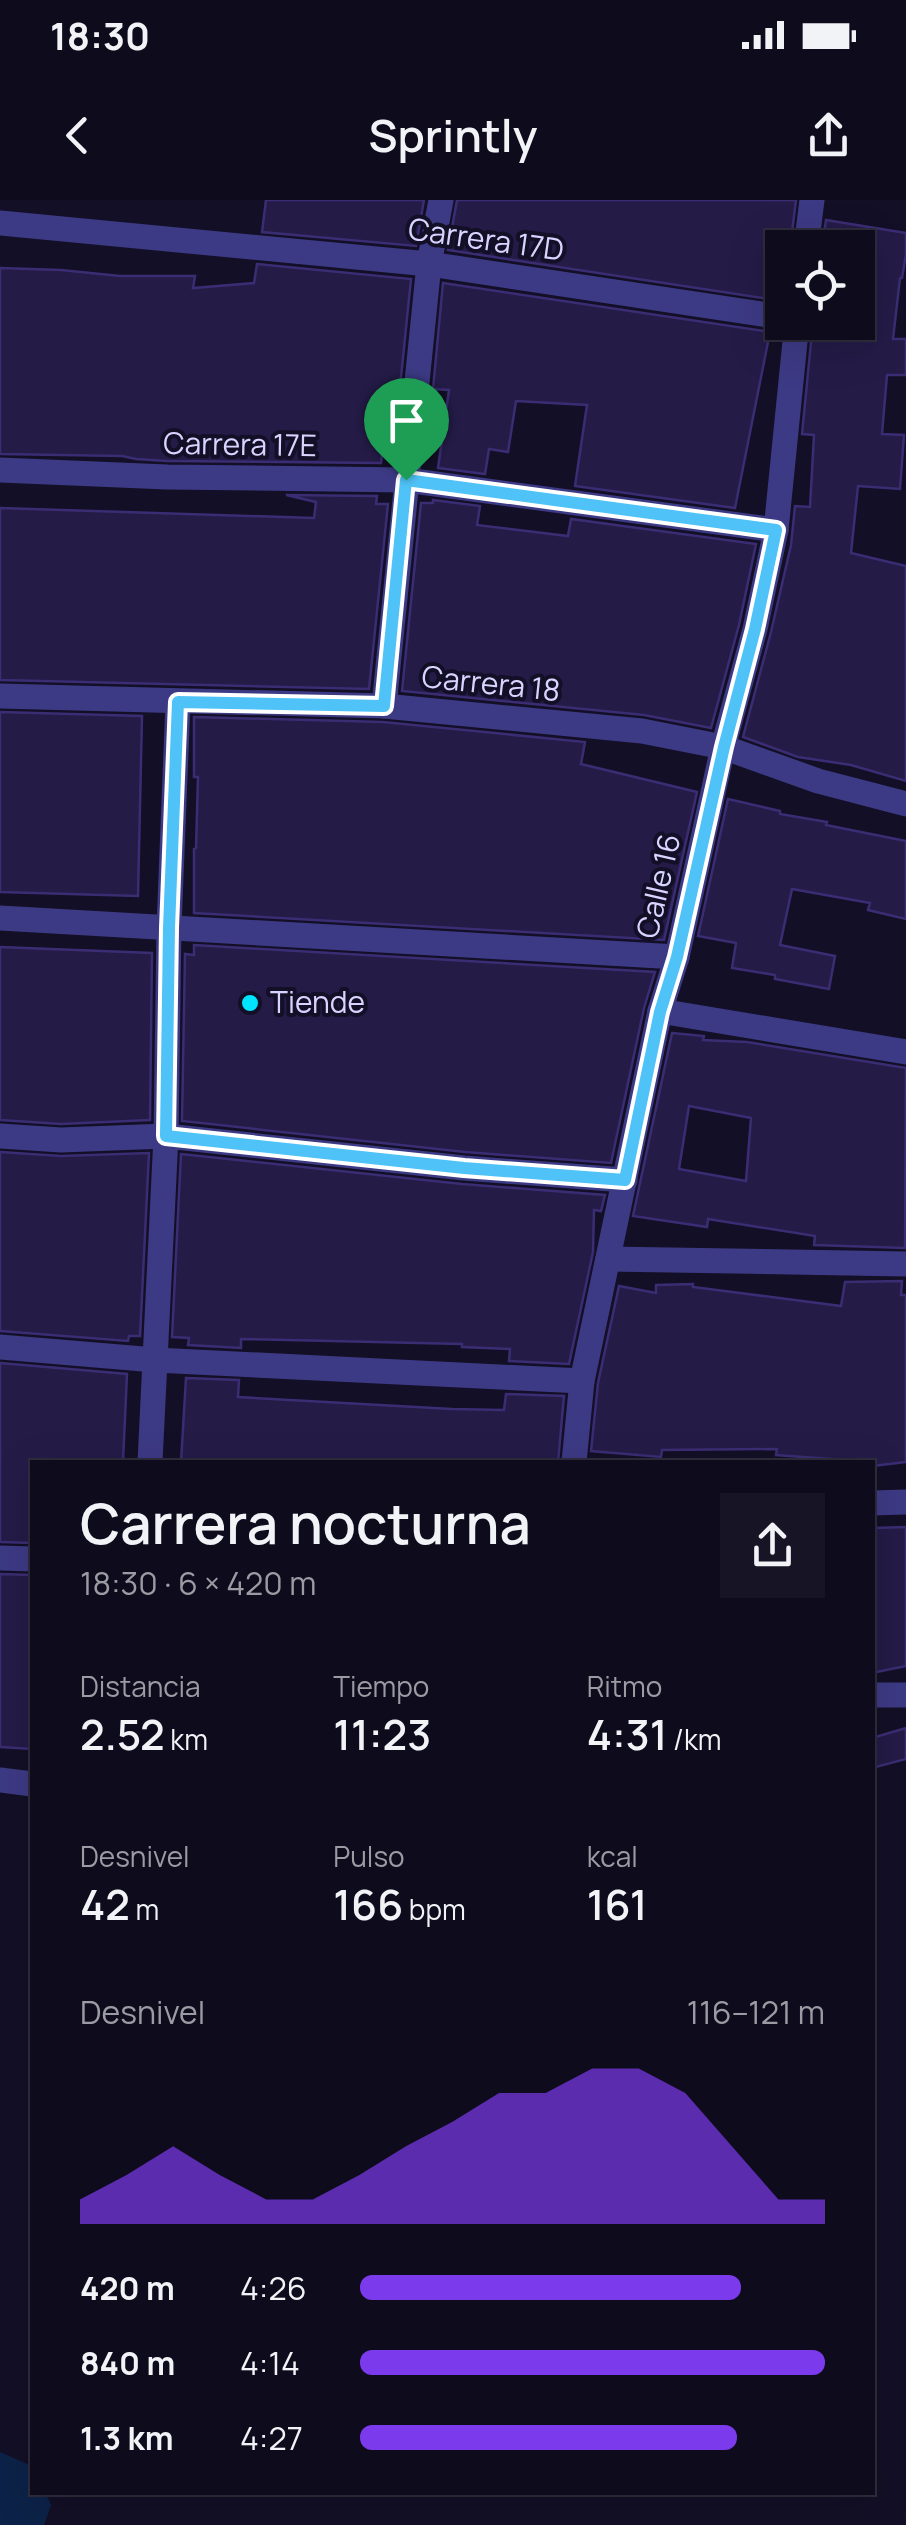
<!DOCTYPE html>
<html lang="es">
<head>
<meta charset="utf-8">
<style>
	:root { --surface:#0e0b1c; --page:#171425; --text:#f1f3f6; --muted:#9b9ba3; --line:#2e2b3b; --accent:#7c3aed }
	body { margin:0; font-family:Manrope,sans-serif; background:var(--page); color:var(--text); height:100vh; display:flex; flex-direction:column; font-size:38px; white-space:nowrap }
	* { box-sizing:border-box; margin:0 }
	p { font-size:32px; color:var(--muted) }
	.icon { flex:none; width:55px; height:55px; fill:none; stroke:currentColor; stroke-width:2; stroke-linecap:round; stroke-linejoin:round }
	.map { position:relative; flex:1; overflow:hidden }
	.details { position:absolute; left:30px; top:1260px; width:845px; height:1035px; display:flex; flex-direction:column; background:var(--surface); border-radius:0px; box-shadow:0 10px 40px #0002,0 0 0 2px var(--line) }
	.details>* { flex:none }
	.controls { position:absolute; left:765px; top:30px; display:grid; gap:20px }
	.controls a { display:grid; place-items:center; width:110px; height:110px; border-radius:0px; background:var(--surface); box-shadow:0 10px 40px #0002,0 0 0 2px var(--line); font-size:50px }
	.pin { position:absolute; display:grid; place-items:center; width:85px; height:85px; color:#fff; margin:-102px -42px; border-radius:50% 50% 50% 0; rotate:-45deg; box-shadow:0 0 10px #0007 }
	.pin .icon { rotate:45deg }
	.round { display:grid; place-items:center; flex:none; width:105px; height:105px; border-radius:0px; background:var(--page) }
	.headline { display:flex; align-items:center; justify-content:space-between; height:170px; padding:0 50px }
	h1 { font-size:55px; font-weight:600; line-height:75px }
	.figures { display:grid; grid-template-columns:repeat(3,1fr); gap:15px; height:170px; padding:10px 50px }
	.figures div { display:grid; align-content:center }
	.figures b { font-size:42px; font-weight:600 }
	.figures small { font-size:28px; font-weight:400 }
	.figures p { font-size:28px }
	.chart { height:280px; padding:20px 50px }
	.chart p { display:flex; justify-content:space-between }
	.chart svg { width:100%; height:180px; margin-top:10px; fill:var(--accent); opacity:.7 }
	ul { padding:0 50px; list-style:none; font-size:32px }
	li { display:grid; grid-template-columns:160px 120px 1fr; align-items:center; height:75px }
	li i { height:25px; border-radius:12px; background:var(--accent) }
	.status { display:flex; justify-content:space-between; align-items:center; height:70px; padding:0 50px; background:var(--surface); direction:ltr }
	.status svg { height:28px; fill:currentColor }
	header { display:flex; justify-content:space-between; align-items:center; height:130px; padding:0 50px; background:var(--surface); font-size:45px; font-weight:600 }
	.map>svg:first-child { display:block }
	.water { fill:#0c2248 }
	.building { fill:#241b47; stroke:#3b2d73; stroke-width:2.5; fill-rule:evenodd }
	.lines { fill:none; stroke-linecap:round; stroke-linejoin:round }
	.minor { stroke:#3d3a85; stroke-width:25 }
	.route-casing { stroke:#fff; stroke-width:20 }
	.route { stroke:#4fc3f7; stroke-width:12 }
	.poi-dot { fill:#00e5ff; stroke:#130f26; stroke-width:4 }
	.labels { text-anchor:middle; stroke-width:8; stroke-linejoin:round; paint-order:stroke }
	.street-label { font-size:30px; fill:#d9d4ff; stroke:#130f26 }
	.poi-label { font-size:30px; fill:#d9d4ff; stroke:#130f26; text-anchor:start }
</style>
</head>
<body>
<div class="status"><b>18:30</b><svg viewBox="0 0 49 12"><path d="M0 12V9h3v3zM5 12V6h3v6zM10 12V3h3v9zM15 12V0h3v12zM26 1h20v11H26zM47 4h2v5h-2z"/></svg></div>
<header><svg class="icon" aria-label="back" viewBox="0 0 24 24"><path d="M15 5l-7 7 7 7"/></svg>Sprintly<svg class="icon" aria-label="share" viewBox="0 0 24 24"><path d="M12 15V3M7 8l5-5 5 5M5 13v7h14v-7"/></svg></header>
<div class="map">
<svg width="906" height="2325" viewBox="0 0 906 2325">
	<rect width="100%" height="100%" fill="#130f26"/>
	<polygon class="water" points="0,2252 32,2266 32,2292 46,2293 51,2305 44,2325 0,2325"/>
	<g class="building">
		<polygon points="266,0 424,0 416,46 262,32"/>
		<polygon points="457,0 796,0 790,48 782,48 782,101 448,50"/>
		<polygon points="826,20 906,33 906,54 902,78 900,78 893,139 906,139 906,175 887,175 882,234 904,235 900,289 858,286 851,353 906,366 906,581 851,565 798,557 743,537 771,432 791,345 795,306 810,307 814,235 802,234 813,122 858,122 858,48 822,48"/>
		<polygon points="257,64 411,79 400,187 390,187 381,263 167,261 136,259 122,256 0,254 0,68 61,70 120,76 195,76 193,88 254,83"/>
		<polygon points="443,83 770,132 735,308 575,286 587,205 516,201 508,252 489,249 485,274 438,268 449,190 433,189"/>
		<polygon points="286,295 377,296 376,304 388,304 369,489 0,480 0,308 314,318 316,302"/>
		<polygon points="433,300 480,306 477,325 568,336 571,319 756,344 739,425 711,528 644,515 402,491 421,303 433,303"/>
		<polygon points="0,512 142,516 138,696 0,692"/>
		<polygon points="194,517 383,522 585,542 581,564 697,592 664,740 194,713 194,649 196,648 198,577 194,577"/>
		<polygon points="728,599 780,611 780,614 827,622 826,625 906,641 906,719 868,710 870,703 792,689 780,745 835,756 829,789 775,779 775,775 732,768 736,743 698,736"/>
		<polygon points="194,745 655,772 644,808 611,963 465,952 182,921 185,754 194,755"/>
		<polygon points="0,747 152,753 150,920 61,924 0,920"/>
		<path d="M672,833L704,836L703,840L747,842L906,868L905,1048L814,1045L815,1036L708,1019L707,1027L633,1016ZM689,906L751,918L746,981L679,969Z"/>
		<polygon points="0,952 61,956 149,953 140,1136 129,1136 128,1141 0,1131"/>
		<polygon points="181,954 462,984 605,995 601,1011 594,1010 593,1052 569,1164 509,1161 510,1149 462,1147 462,1144 241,1139 241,1148 188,1145 189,1138 172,1137"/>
		<polygon points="902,1081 901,1095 906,1095 906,1262 872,1266 872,1262 776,1255 777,1249 662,1250 661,1257 591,1251 598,1183 619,1086 656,1093 656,1085 693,1084 693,1087 841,1106 845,1082"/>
		<polygon points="0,1163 127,1174 123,1262 32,1262 32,1343 0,1342"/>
		<polygon points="186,1178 239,1180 238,1197 452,1209 504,1210 506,1194 564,1196 558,1262 181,1262"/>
		<polygon points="906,1327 906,1466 872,1473 872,1404 875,1404 873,1328"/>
		<polygon points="0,1374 32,1375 32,1549 0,1547"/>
		<polygon points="906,1528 906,1559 872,1568 872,1538"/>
	</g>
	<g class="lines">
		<g class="minor">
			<polyline points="0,23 429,64 782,117"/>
			<polyline points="806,48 812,0"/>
			<polyline points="0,270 167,277 406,280 776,330"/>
			<polyline points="0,496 384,506 642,531 723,547 818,581 906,604"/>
			<polyline points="384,506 429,64 441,0"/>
			<polyline points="0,718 677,757"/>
			<polyline points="660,811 906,852"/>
			<polyline points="0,936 61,940 166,936 464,968 625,980"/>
			<polyline points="608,1059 906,1064"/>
			<polyline points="0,1147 155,1160 582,1181"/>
			<polyline points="150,1262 166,936 169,727 178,502"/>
			<polyline points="574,1262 582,1181 660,811 677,757 723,547 755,429 776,330 797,122"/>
			<polyline points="872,1303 906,1302"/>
			<polyline points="0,1358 32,1359"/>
			<polyline points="872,1495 906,1495"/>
			<polyline points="0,1580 32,1584"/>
		</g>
	</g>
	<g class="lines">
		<g class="route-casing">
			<polygon id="route" points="406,280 776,330 755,429 724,547 677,757 660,812 625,980 464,968 166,936 169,728 178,502 384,506"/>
		</g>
		<use href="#route" class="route"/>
	</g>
	<circle class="poi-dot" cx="250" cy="803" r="10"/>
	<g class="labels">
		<g class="street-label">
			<text transform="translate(486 40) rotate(8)" y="10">Carrera 17D</text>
			<text transform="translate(240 245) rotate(1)" y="10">Carrera 17E</text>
			<text transform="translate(491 484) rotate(6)" y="10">Carrera 18</text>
			<text transform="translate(659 686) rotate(-77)" y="10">Calle 16</text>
		</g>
		<g class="poi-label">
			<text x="270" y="813">Tiende</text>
		</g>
	</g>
</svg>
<div class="controls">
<a><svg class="icon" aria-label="locate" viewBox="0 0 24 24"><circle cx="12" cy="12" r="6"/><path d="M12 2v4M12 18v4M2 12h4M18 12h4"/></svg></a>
</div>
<div class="pin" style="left:406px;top:280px;background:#1e9e55"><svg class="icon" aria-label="arrive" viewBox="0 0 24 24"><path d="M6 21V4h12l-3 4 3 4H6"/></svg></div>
<section class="details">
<div class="headline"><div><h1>Carrera nocturna</h1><p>18:30 · 6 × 420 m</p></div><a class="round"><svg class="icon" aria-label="share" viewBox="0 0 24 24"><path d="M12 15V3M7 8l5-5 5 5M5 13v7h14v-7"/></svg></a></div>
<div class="figures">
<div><p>Distancia</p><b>2.52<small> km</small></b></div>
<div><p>Tiempo</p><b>11:23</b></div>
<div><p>Ritmo</p><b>4:31<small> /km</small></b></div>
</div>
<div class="figures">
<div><p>Desnivel</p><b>42<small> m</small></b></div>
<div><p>Pulso</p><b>166<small> bpm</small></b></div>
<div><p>kcal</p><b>161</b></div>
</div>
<div class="chart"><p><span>Desnivel</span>116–121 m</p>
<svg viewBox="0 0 160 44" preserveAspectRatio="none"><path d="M0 44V38L10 32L20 25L30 32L40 38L50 38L60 32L70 25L80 19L90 12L100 12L110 6L120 6L130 12L140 25L150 38L160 38V44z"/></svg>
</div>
<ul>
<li><b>420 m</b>4:26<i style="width:82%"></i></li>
<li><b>840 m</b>4:14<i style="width:100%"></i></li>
<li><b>1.3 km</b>4:27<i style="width:81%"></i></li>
</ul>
</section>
</div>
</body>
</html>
